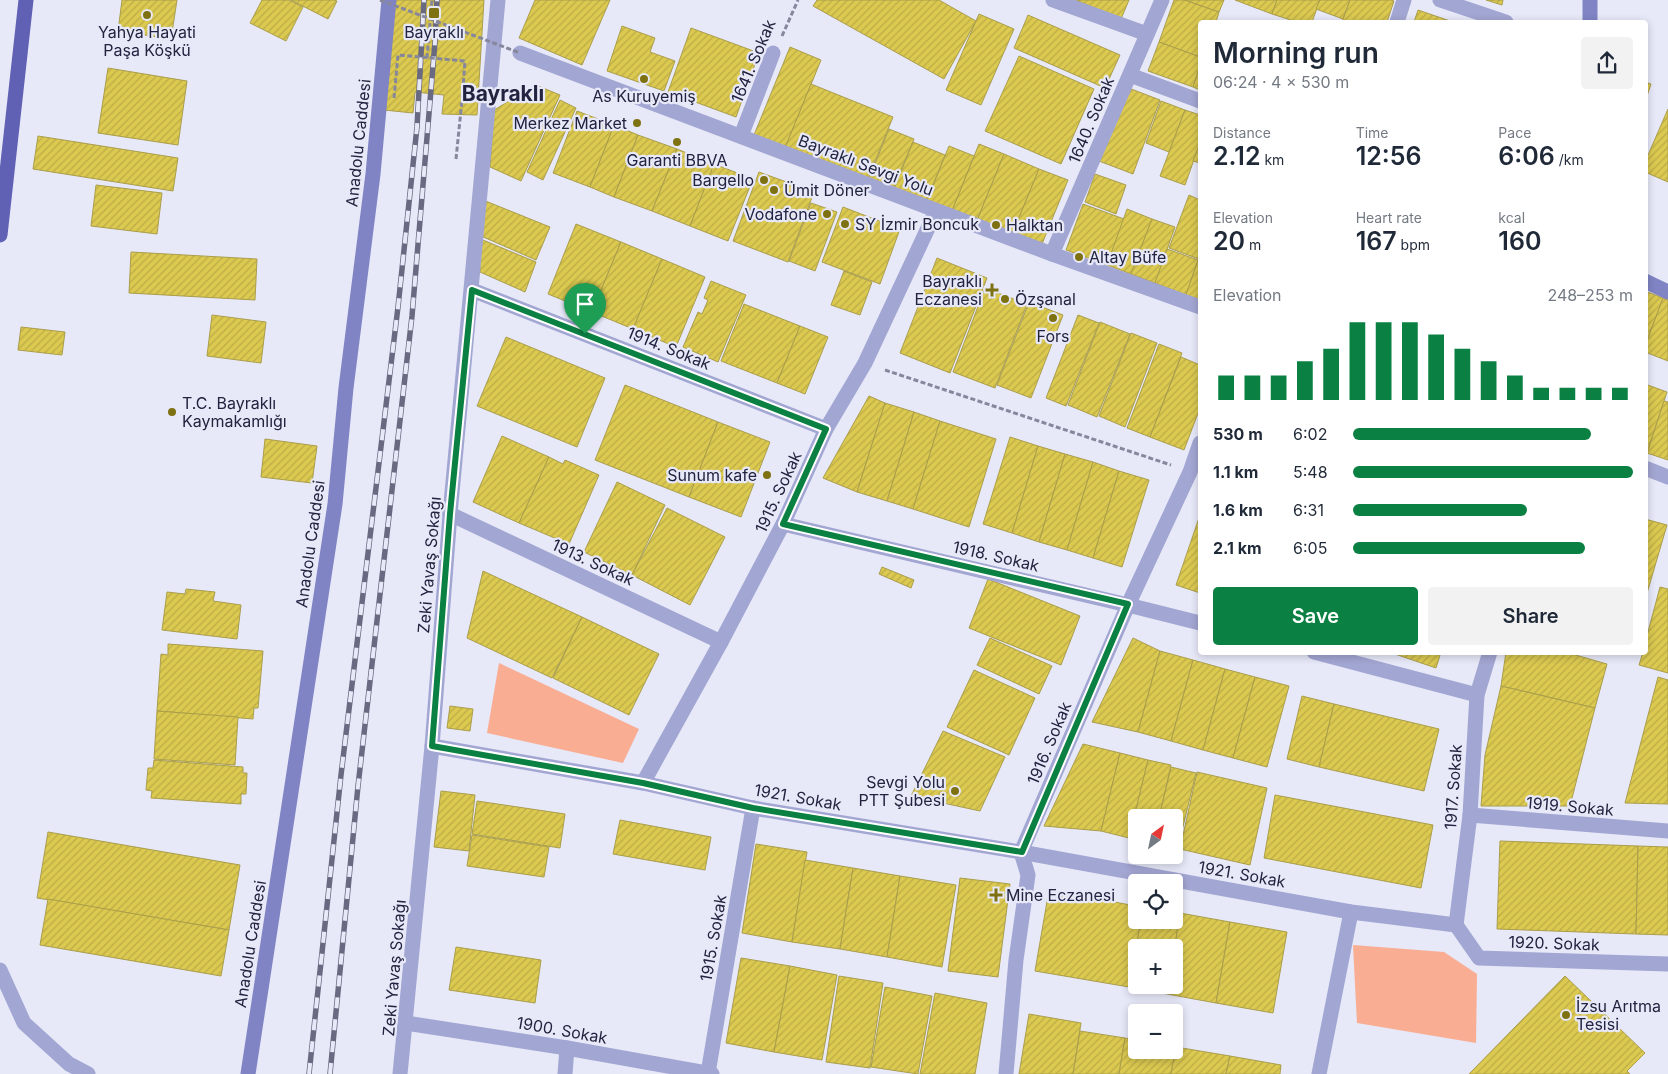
<!DOCTYPE html>
<html lang="en">
<head>
<meta charset="utf-8">
<style>
	:root { --surface:#fff; --page:#f2f2f3; --text:#1f2937; --muted:#747a83; --accent:#0b8043 }
	body { margin:0; font-family:Inter,sans-serif; background:var(--page); color:var(--text); height:100vh; display:flex; flex-direction:column; font-size:19px; white-space:nowrap }
	* { box-sizing:border-box; margin:0 }
	p { font-size:16px; color:var(--muted) }
	.icon { flex:none; width:28px; height:28px; fill:none; stroke:currentColor; stroke-width:2; stroke-linecap:round; stroke-linejoin:round }
	.map { position:relative; flex:1; overflow:hidden }
	.details { position:absolute; left:1198px; top:20px; width:450px; height:635px; display:flex; flex-direction:column; background:var(--surface); border-radius:5px; box-shadow:0 2px 8px #0003 }
	.details>* { flex:none }
	.needle { width:32px; rotate:33deg }
	.buttons { position:absolute; left:1128px; top:809px; display:grid; gap:10px }
	.buttons a { display:grid; place-items:center; width:55px; height:55px; border-radius:5px; background:var(--surface); box-shadow:0 2px 8px #0003; font-size:25px }
	.pin { position:absolute; display:grid; place-items:center; width:42px; height:42px; color:#fff; margin:-51px -21px; border-radius:50% 50% 50% 0; rotate:-45deg; box-shadow:0 0 5px #0007 }
	.pin .icon { rotate:45deg }
	.round { display:grid; place-items:center; flex:none; width:52px; height:52px; border-radius:5px; background:var(--page) }
	.head { display:flex; align-items:center; justify-content:space-between; height:85px; padding:0 15px }
	h1 { font-size:28px; font-weight:600; line-height:38px }
	.figures { display:grid; grid-template-columns:repeat(3,1fr); gap:8px; height:85px; padding:5px 15px }
	.figures div { display:grid; align-content:center }
	.figures b { font-size:25px; font-weight:600 }
	.figures small { font-size:14px; font-weight:400 }
	.figures p { font-size:14px }
	.chart { height:140px; padding:10px 15px }
	.chart p { display:flex; justify-content:space-between }
	.chart svg { width:100%; height:90px; margin-top:5px; stroke:var(--accent); stroke-width:6 }
	.action { display:flex; gap:10px; margin-top:auto; padding:10px 15px }
	.action a { flex:1; height:58px; border-radius:5px; background:var(--accent); color:#fff; font-size:20px; font-weight:600; line-height:58px; text-align:center }
	.action a+a { background:var(--page); color:var(--text) }
	ul { padding:0 15px; list-style:none; font-size:16px }
	li { display:grid; grid-template-columns:80px 60px 1fr; align-items:center; height:38px }
	li i { height:12px; border-radius:6px; background:var(--accent) }
	.map>svg:first-child { display:block }
	.green { fill:#f9ad92 }
	.building { fill:url(#building-hatch); stroke:#aa9e4b }
	.lines { fill:none; stroke-linecap:round; stroke-linejoin:round }
	.path { stroke:#86879d; stroke-width:3; stroke-dasharray:5 2.5; stroke-linecap:butt }
	.pedestrian { stroke:#a2a6d2; stroke-width:15 }
	.minor { stroke:#a2a6d2; stroke-width:15 }
	.secondary { stroke:#8084c4; stroke-width:15 }
	.trunk { stroke:#6060b4; stroke-width:15 }
	.rail-casing { stroke:#696a81; stroke-width:5.5 }
	.rail { stroke:#e7e8f8; stroke-width:4; stroke-dasharray:11; stroke-linecap:butt }
	.path-bridge { stroke:#86879d; stroke-width:3; stroke-dasharray:5 2.5; stroke-linecap:butt }
	.route-casing { stroke:#fff; stroke-width:10 }
	.route { stroke:#0b8043; stroke-width:6 }
	.poi-dot { fill:#7e7111; stroke:#e7e8f8; stroke-width:2 }
	.labels { text-anchor:middle; stroke-width:4.5; stroke-linejoin:round; paint-order:stroke }
	.poi-label { font-size:16px; fill:#22233f; stroke:#e7e8f8; text-anchor:start }
	.street-label { font-size:16px; fill:#22233f; stroke:#e7e8f8 }
	.district-label { font-size:21px; font-weight:bold; fill:#22233f; stroke:#e7e8f8 }
</style>
</head>
<body>
<div class="map">
<svg width="1668" height="1074" viewBox="0 0 1668 1074">
	<defs>
		<pattern id="building-hatch" width="6" height="6" patternUnits="userSpaceOnUse" patternTransform="scale(1.25)"><rect width="6" height="6" fill="#dbc950"/><path d="M-1 1l2-2M0 6l6-6M5 7l2-2" fill="none" stroke="#bcac47"/></pattern>
	</defs>
	<rect width="100%" height="100%" fill="#e7e8f8"/>
	<g class="green">
		<polygon points="499,663 639,729 623,763 487,733"/>
		<polygon points="1353,945 1444,952 1477,974 1476,1043 1357,1023"/>
	</g>
	<g class="building">
		<polygon points="122,0 177,0 171,39 118,31"/>
		<polygon points="262,0 289,0 303,7 286,41 250,23"/>
		<polygon points="291,0 334,0 337,1 328,19"/>
		<polygon points="394,0 484,0 477,115 442,114 444,95 415,92 413,113 384,110"/>
		<polygon points="535,0 610,0 582,65 519,38"/>
		<polygon points="817,0 939,0 976,21 944,79 813,6"/>
		<polygon points="1076,0 1129,0 1121,19"/>
		<polygon points="1174,0 1185,0 1219,12 1216,22 1200,22 1200,57 1159,42"/>
		<polygon points="1185,0 1224,0 1219,12"/>
		<polygon points="1235,0 1277,0 1272,14"/>
		<polygon points="1277,0 1320,0 1312,22 1297,22 1272,14"/>
		<polygon points="1320,0 1350,0 1343,19 1316,9"/>
		<polygon points="1350,0 1391,0 1394,1 1387,22 1342,22"/>
		<polygon points="1486,0 1503,0 1502,5"/>
		<polygon points="1418,10 1453,22 1414,22"/>
		<polygon points="979,14 1014,29 981,105 946,90"/>
		<polygon points="1028,15 1120,55 1105,88 1014,48"/>
		<polygon points="622,26 655,38 650,52 675,61 664,91 607,71"/>
		<polygon points="691,28 759,53 736,117 668,92"/>
		<polygon points="1159,42 1200,57 1200,66 1193,87 1148,71"/>
		<polygon points="790,47 821,60 785,148 754,135"/>
		<polygon points="1019,56 1094,89 1061,164 985,131"/>
		<polygon points="1200,66 1200,90 1193,87"/>
		<polygon points="108,68 187,81 178,145 98,133"/>
		<polygon points="1645,82 1651,84 1645,102"/>
		<polygon points="811,84 893,117 867,181 785,148"/>
		<polygon points="536,85 560,95 521,181 490,167 494,110"/>
		<polygon points="1126,87 1160,100 1133,174 1099,161"/>
		<polygon points="560,100 576,108 543,180 527,172"/>
		<polygon points="1161,101 1185,110 1169,152 1146,143"/>
		<polygon points="1668,109 1668,182 1645,172 1645,162"/>
		<polygon points="1185,110 1200,115 1200,143 1185,185 1160,176"/>
		<polygon points="577,111 614,125 590,187 553,173"/>
		<polygon points="614,125 638,135 614,197 590,187"/>
		<polygon points="889,129 914,139 892,191 868,181"/>
		<polygon points="638,135 677,149 652,211 614,197"/>
		<polygon points="38,136 178,158 173,191 33,169"/>
		<polygon points="913,142 945,155 926,202 894,189"/>
		<polygon points="1200,143 1200,163 1193,161"/>
		<polygon points="979,144 1004,154 976,223 951,213"/>
		<polygon points="949,146 974,156 951,213 926,203"/>
		<polygon points="677,149 714,164 690,226 652,211"/>
		<polygon points="1004,154 1039,169 1011,237 976,223"/>
		<polygon points="714,164 753,179 728,241 690,226"/>
		<polygon points="1039,169 1068,180 1040,249 1011,237"/>
		<polygon points="759,172 814,192 788,262 733,241"/>
		<polygon points="1095,174 1126,185 1116,214 1085,202"/>
		<polygon points="96,185 162,193 157,234 91,226"/>
		<polygon points="1189,195 1200,200 1199,259 1169,248"/>
		<polygon points="483,200 550,227 536,260 481,236"/>
		<polygon points="811,203 837,212 815,271 789,261"/>
		<polygon points="1083,204 1124,219 1107,265 1066,250"/>
		<polygon points="843,207 900,229 880,284 822,262"/>
		<polygon points="1127,209 1152,219 1131,274 1107,265"/>
		<polygon points="1152,219 1175,227 1155,283 1131,274"/>
		<polygon points="576,224 621,242 592,312 548,294"/>
		<polygon points="478,238 536,262 525,292 480,272"/>
		<polygon points="621,242 662,259 633,329 592,312"/>
		<polygon points="1167,249 1198,260 1186,295 1155,283"/>
		<polygon points="131,252 257,259 255,300 129,293"/>
		<polygon points="937,258 987,278 950,373 900,353"/>
		<polygon points="662,259 705,277 676,347 633,329"/>
		<polygon points="1198,260 1200,261 1200,300 1186,295"/>
		<polygon points="844,271 872,282 860,315 831,305"/>
		<polygon points="711,281 746,295 718,362 683,347 698,312 702,314 708,300 704,298"/>
		<polygon points="985,288 1027,304 995,388 953,372"/>
		<polygon points="1645,291 1663,298 1645,346"/>
		<polygon points="1663,298 1668,300 1668,361 1645,352 1645,346"/>
		<polygon points="1029,302 1063,315 1031,398 997,385"/>
		<polygon points="744,304 800,326 777,383 721,361"/>
		<polygon points="212,315 266,322 261,363 207,356"/>
		<polygon points="1078,315 1099,323 1066,406 1046,398"/>
		<polygon points="1100,322 1130,334 1097,417 1068,405"/>
		<polygon points="800,326 828,337 805,394 777,383"/>
		<polygon points="21,327 65,332 62,355 18,350"/>
		<polygon points="1131,333 1157,343 1125,427 1099,416"/>
		<polygon points="506,337 605,378 577,447 477,406"/>
		<polygon points="1159,344 1182,353 1150,437 1127,428"/>
		<polygon points="1181,357 1200,365 1200,408 1184,450 1150,437"/>
		<polygon points="1645,384 1667,392 1647,453 1645,452"/>
		<polygon points="625,385 718,422 689,497 595,460"/>
		<polygon points="869,396 885,403 857,492 823,478"/>
		<polygon points="1664,401 1668,402 1668,460 1647,453"/>
		<polygon points="885,403 914,412 887,501 857,492"/>
		<polygon points="914,412 940,421 913,509 887,501"/>
		<polygon points="940,421 996,439 969,527 913,509"/>
		<polygon points="718,422 770,442 741,517 689,497"/>
		<polygon points="502,436 549,457 519,523 473,502"/>
		<polygon points="1010,437 1038,446 1012,533 983,524"/>
		<polygon points="265,439 317,446 312,483 261,477"/>
		<polygon points="1038,446 1065,454 1039,542 1012,533"/>
		<polygon points="1065,454 1093,462 1067,550 1039,542"/>
		<polygon points="549,457 563,464 565,460 599,475 569,544 519,523"/>
		<polygon points="1093,462 1119,471 1093,558 1067,550"/>
		<polygon points="1119,471 1149,480 1122,567 1093,558"/>
		<polygon points="617,482 665,505 632,575 584,552"/>
		<polygon points="667,508 725,537 690,605 632,575"/>
		<polygon points="1200,515 1200,593 1176,585"/>
		<polygon points="1645,519 1667,525 1645,600"/>
		<polygon points="882,567 914,580 911,588 879,574"/>
		<polygon points="483,571 582,617 552,678 467,638"/>
		<polygon points="988,579 1080,616 1061,665 969,628"/>
		<polygon points="1660,587 1668,589 1668,673 1639,665 1643,652 1645,652 1645,643"/>
		<polygon points="186,589 215,592 213,601 241,605 237,639 162,630 167,592 185,594"/>
		<polygon points="582,617 659,654 629,715 553,678"/>
		<polygon points="990,638 1052,666 1039,694 977,665"/>
		<polygon points="1133,638 1160,651 1138,732 1092,722"/>
		<polygon points="168,644 263,651 258,708 254,708 253,719 157,711 161,654 168,655"/>
		<polygon points="1160,651 1193,660 1171,741 1138,732"/>
		<polygon points="1389,652 1441,652 1436,668"/>
		<polygon points="1506,652 1565,652 1607,664 1595,708 1501,686"/>
		<polygon points="1193,660 1225,669 1203,750 1171,741"/>
		<polygon points="1225,669 1255,677 1233,758 1203,750"/>
		<polygon points="974,670 1035,698 1009,755 947,727"/>
		<polygon points="1255,677 1289,686 1267,767 1233,758"/>
		<polygon points="1658,677 1668,680 1668,804 1625,803"/>
		<polygon points="1501,686 1595,708 1570,806 1481,806 1485,755"/>
		<polygon points="1302,696 1334,704 1319,767 1287,759"/>
		<polygon points="1334,704 1439,729 1424,791 1319,767"/>
		<polygon points="450,706 473,709 470,731 447,728"/>
		<polygon points="157,711 238,717 235,765 154,759"/>
		<polygon points="943,731 1005,757 980,811 911,796"/>
		<polygon points="1083,744 1120,753 1101,831 1044,826"/>
		<polygon points="1120,753 1148,760 1129,838 1101,831"/>
		<polygon points="154,760 243,767 243,773 247,773 246,794 241,794 241,804 151,798 152,791 146,790 148,768 153,768"/>
		<polygon points="1148,760 1171,765 1159,818 1136,818 1136,839 1129,838"/>
		<polygon points="1171,767 1196,773 1178,847 1174,846 1174,818 1159,818"/>
		<polygon points="1197,772 1267,788 1250,865 1180,849"/>
		<polygon points="441,791 475,795 469,851 434,847"/>
		<polygon points="1275,795 1433,825 1421,888 1264,858"/>
		<polygon points="477,801 565,814 560,848 472,834"/>
		<polygon points="620,820 711,837 705,870 613,854"/>
		<polygon points="48,832 240,865 229,930 37,898"/>
		<polygon points="472,835 549,847 544,877 467,866"/>
		<polygon points="1500,841 1638,846 1636,934 1497,929"/>
		<polygon points="756,844 807,852 792,942 742,933"/>
		<polygon points="1638,846 1668,847 1668,935 1636,934"/>
		<polygon points="805,860 853,868 840,949 792,942"/>
		<polygon points="853,868 900,876 887,957 840,949"/>
		<polygon points="900,876 956,885 942,967 887,957"/>
		<polygon points="960,878 1010,884 998,977 948,971"/>
		<polygon points="1049,890 1136,906 1136,920 1141,920 1129,987 1035,971"/>
		<polygon points="48,899 229,930 221,976 40,945"/>
		<polygon points="1174,912 1180,913 1174,952 1174,948 1136,948 1136,985 1168,985 1167,994 1129,987 1141,920 1174,920"/>
		<polygon points="1180,913 1230,922 1216,1003 1167,994 1168,985 1174,985 1174,952"/>
		<polygon points="1230,922 1287,932 1273,1013 1216,1003"/>
		<polygon points="456,947 541,960 535,1003 449,990"/>
		<polygon points="741,958 790,966 774,1052 726,1043"/>
		<polygon points="790,966 837,975 822,1060 774,1052"/>
		<polygon points="839,976 883,983 870,1068 826,1062"/>
		<polygon points="1565,976 1645,1053 1627,1071 1630,1074 1469,1074"/>
		<polygon points="885,987 932,996 918,1074 871,1067"/>
		<polygon points="935,993 987,1003 975,1074 920,1074"/>
		<polygon points="1029,1014 1081,1023 1073,1074 1019,1074"/>
		<polygon points="1080,1031 1125,1038 1119,1074 1073,1074"/>
		<polygon points="1125,1038 1136,1040 1136,1050 1174,1050 1174,1046 1176,1047 1171,1074 1119,1074"/>
		<polygon points="1176,1047 1230,1056 1226,1074 1171,1074"/>
		<polygon points="1230,1056 1281,1065 1280,1074 1226,1074"/>
	</g>
	<g class="lines">
		<g class="path">
			<polyline points="782,36 798,0"/>
			<polyline points="427,58 432,0"/>
			<polyline points="456,159 462,100"/>
			<polyline points="885,370 1171,465"/>
		</g>
		<g class="pedestrian">
			<polyline points="520,53 1052,254 1200,307"/>
			<polyline points="1645,468 1668,477"/>
		</g>
		<g class="minor">
			<polyline points="1053,0 1147,34"/>
			<polyline points="1440,0 1506,22"/>
			<polyline points="1397,22 1404,0"/>
			<polyline points="1130,75 1200,101"/>
			<polyline points="741,136 773,53"/>
			<polyline points="1052,254 1162,0"/>
			<polyline points="472,290 826,429"/>
			<polyline points="450,514 721,642"/>
			<polyline points="783,524 1128,605 1200,623"/>
			<polyline points="1314,652 1477,695"/>
			<polyline points="432,746 643,783 753,808 1021,852 1351,912 1456,925"/>
			<polyline points="643,783 721,642 783,524 826,429 865,363 936,211"/>
			<polyline points="1470,815 1668,831"/>
			<polyline points="1456,925 1470,815 1477,695 1490,652"/>
			<polyline points="1456,925 1479,958 1668,964"/>
			<polyline points="0,970 24,1023 69,1064 88,1074"/>
			<polyline points="406,1023 567,1048 712,1074"/>
			<polyline points="708,1073 753,808"/>
			<polyline points="400,1074 432,746 450,514 498,0"/>
			<polyline points="565,1074 567,1048"/>
			<polyline points="1006,1074 1016,960 1028,875 1021,852 1128,605 1190,472 1200,443"/>
			<polyline points="1319,1074 1351,912"/>
		</g>
		<g class="secondary">
			<polyline points="1590,22 1590,0"/>
			<polyline points="1645,281 1668,292"/>
			<polyline points="248,1074 335,504 346,388 373,174 389,0"/>
		</g>
		<polyline class="trunk" points="0,235 26,0"/>
		<g class="rail-casing">
			<g id="rail">
				<polyline points="309,1074 341,775 398,307 417,127 424,0"/>
				<polyline points="330,1074 358,786 412,316 435,42 437,0"/>
			</g>
		</g>
		<use href="#rail" class="rail"/>
		<g class="path-bridge">
			<polyline points="380,0 520,53"/>
			<polyline points="394,98 398,55 465,61 462,100"/>
		</g>
	</g>
	<g class="lines">
		<g class="route-casing">
			<polygon id="route" points="472,290 826,429 783,524 1128,604 1022,852 753,808 643,783 432,746 450,514"/>
		</g>
		<use href="#route" class="route"/>
	</g>
	<g class="poi-dot">
		<rect x="428" y="7" width="12" height="12" rx="2.5"/>
		<circle cx="147" cy="15" r="5"/>
		<circle cx="644" cy="79" r="5"/>
		<circle cx="637" cy="123" r="5"/>
		<circle cx="677" cy="142" r="5"/>
		<circle cx="764" cy="180" r="5"/>
		<circle cx="774" cy="190" r="5"/>
		<circle cx="827" cy="214" r="5"/>
		<circle cx="845" cy="224" r="5"/>
		<circle cx="996" cy="225" r="5"/>
		<circle cx="1079" cy="257" r="5"/>
		<path d="M989.5 282.5h5v5h5v5h-5v5h-5v-5h-5v-5h5z"/>
		<circle cx="1005" cy="299" r="5"/>
		<circle cx="1053" cy="318" r="5"/>
		<circle cx="172" cy="412" r="5"/>
		<circle cx="767" cy="475" r="5"/>
		<circle cx="955" cy="791" r="5"/>
		<path d="M993.5 887.5h5v5h5v5h-5v5h-5v-5h-5v-5h5z"/>
		<circle cx="1566" cy="1015" r="5"/>
	</g>
	<g class="labels">
		<g class="poi-label">
			<text x="147" y="38" text-anchor="middle">Yahya Hayati<tspan x="147" dy="18">Paşa Köşkü</tspan></text>
			<text x="434" y="38" text-anchor="middle">Bayraklı</text>
			<text x="644" y="102" text-anchor="middle">As Kuruyemiş</text>
			<text x="627" y="129" text-anchor="end">Merkez Market</text>
			<text x="677" y="166" text-anchor="middle">Garanti BBVA</text>
			<text x="754" y="186" text-anchor="end">Bargello</text>
			<text x="784" y="196">Ümit Döner</text>
			<text x="817" y="220" text-anchor="end">Vodafone</text>
			<text x="855" y="230">SY İzmir Boncuk</text>
			<text x="1006" y="231">Halktan</text>
			<text x="1089" y="263">Altay Büfe</text>
			<text x="982" y="287" text-anchor="end">Bayraklı<tspan x="982" dy="18">Eczanesi</tspan></text>
			<text x="1015" y="305">Özşanal</text>
			<text x="1053" y="342" text-anchor="middle">Fors</text>
			<text x="182" y="409">T.C. Bayraklı<tspan x="182" dy="18">Kaymakamlığı</tspan></text>
			<text x="757" y="481" text-anchor="end">Sunum kafe</text>
			<text x="945" y="788" text-anchor="end">Sevgi Yolu<tspan x="945" dy="18">PTT Şubesi</tspan></text>
			<text x="1006" y="901">Mine Eczanesi</text>
			<text x="1576" y="1012">İzsu Arıtma<tspan x="1576" dy="18">Tesisi</tspan></text>
		</g>
		<g class="street-label">
			<text transform="translate(753 61) rotate(-67)" y="6">1641. Sokak</text>
			<text transform="translate(1091 120) rotate(-67)" y="6">1640. Sokak</text>
			<text transform="translate(358 143) rotate(-84)" y="6">Anadolu Caddesi</text>
			<text transform="translate(866 165) rotate(21)" y="6">Bayraklı Sevgi Yolu</text>
			<text transform="translate(669 348) rotate(22)" y="6">1914. Sokak</text>
			<text transform="translate(778 492) rotate(-65)" y="6">1915. Sokak</text>
			<text transform="translate(310 544) rotate(-82)" y="6">Anadolu Caddesi</text>
			<text transform="translate(996 556) rotate(13)" y="6">1918. Sokak</text>
			<text transform="translate(593 562) rotate(25)" y="6">1913. Sokak</text>
			<text transform="translate(429 565) rotate(-85)" y="6">Zeki Yavaş Sokağı</text>
			<text transform="translate(1049 743) rotate(-67)" y="6">1916. Sokak</text>
			<text transform="translate(1453 787) rotate(-86)" y="6">1917. Sokak</text>
			<text transform="translate(798 797) rotate(10)" y="6">1921. Sokak</text>
			<text transform="translate(1570 806) rotate(5)" y="6">1919. Sokak</text>
			<text transform="translate(1242 874) rotate(10)" y="6">1921. Sokak</text>
			<text transform="translate(713 938) rotate(-80)" y="6">1915. Sokak</text>
			<text transform="translate(1554 943) rotate(2)" y="6">1920. Sokak</text>
			<text transform="translate(250 944) rotate(-81)" y="6">Anadolu Caddesi</text>
			<text transform="translate(394 968) rotate(-85)" y="6">Zeki Yavaş Sokağı</text>
			<text transform="translate(562 1030) rotate(10)" y="6">1900. Sokak</text>
		</g>
		<g class="district-label">
			<text x="503" y="101">Bayraklı</text>
		</g>
	</g>
</svg>
<div class="buttons">
<a><svg class="needle" viewBox="-14 -14 28 28"><path d="M0-13l5 13h-10z" fill="#e53935"/><path d="M0 13l5-13h-10z" fill="#747a83"/></svg></a>
<a><svg class="icon" aria-label="locate" viewBox="0 0 24 24"><circle cx="12" cy="12" r="6"/><path d="M12 2v4M12 18v4M2 12h4M18 12h4"/></svg></a>
<a>+</a>
<a>−</a>
</div>
<div class="pin" style="left:585px;top:334px;background:#1e9e55"><svg class="icon" aria-label="arrive" viewBox="0 0 24 24"><path d="M6 21V4h12l-3 4 3 4H6"/></svg></div>
<section class="details">
<div class="head"><div><h1>Morning run</h1><p>06:24 · 4 × 530 m</p></div><a class="round"><svg class="icon" aria-label="share" viewBox="0 0 24 24"><path d="M12 15V3M7 8l5-5 5 5M5 13v7h14v-7"/></svg></a></div>
<div class="figures">
<div><p>Distance</p><b>2.12<small> km</small></b></div>
<div><p>Time</p><b>12:56</b></div>
<div><p>Pace</p><b>6:06<small> /km</small></b></div>
</div>
<div class="figures">
<div><p>Elevation</p><b>20<small> m</small></b></div>
<div><p>Heart rate</p><b>167<small> bpm</small></b></div>
<div><p>kcal</p><b>160</b></div>
</div>
<div class="chart"><p><span>Elevation</span>248–253 m</p>
<svg viewBox="0 0 160 44" preserveAspectRatio="none"><path d="M5 44V32M15 44V32M25 44V32M35 44V25M45 44V19M55 44V6M65 44V6M75 44V6M85 44V12M95 44V19M105 44V25M115 44V32M125 44V38M135 44V38M145 44V38M155 44V38"/></svg>
</div>
<ul>
<li><b>530 m</b>6:02<i style="width:85%"></i></li>
<li><b>1.1 km</b>5:48<i style="width:100%"></i></li>
<li><b>1.6 km</b>6:31<i style="width:62%"></i></li>
<li><b>2.1 km</b>6:05<i style="width:83%"></i></li>
</ul>
<div class="action"><a>Save</a><a>Share</a></div>
</section>
</div>
</body>
</html>
